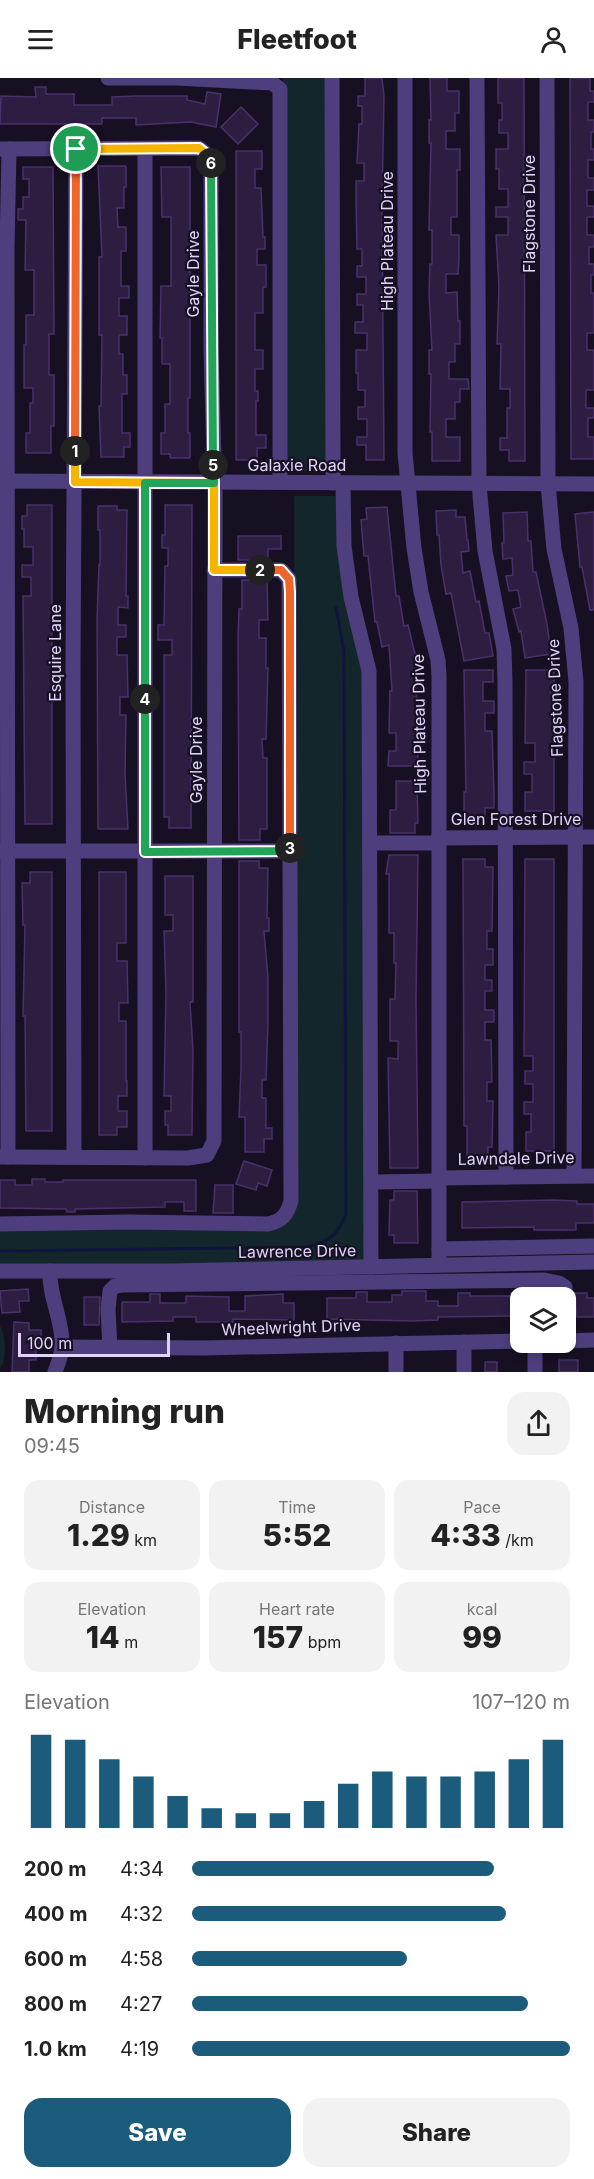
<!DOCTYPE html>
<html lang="en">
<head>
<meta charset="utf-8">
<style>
	:root { --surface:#fff; --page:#f2f2f2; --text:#222; --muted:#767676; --accent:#1b5b7b }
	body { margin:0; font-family:Inter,sans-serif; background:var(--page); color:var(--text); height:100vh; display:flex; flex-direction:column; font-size:22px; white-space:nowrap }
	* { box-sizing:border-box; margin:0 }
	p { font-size:20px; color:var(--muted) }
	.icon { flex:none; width:33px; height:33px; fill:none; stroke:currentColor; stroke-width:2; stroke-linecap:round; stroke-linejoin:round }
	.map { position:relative; height:1294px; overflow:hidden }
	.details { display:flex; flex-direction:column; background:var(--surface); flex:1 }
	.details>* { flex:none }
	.controls { position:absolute; left:510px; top:1209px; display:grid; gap:12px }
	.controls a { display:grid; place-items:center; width:66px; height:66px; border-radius:12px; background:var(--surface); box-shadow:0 3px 9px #0003; font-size:30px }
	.scale { position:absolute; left:18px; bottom:15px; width:152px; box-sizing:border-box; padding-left:6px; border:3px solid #e1d4fb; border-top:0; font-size:16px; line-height:21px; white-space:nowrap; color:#e1d4fb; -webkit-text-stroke:4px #171022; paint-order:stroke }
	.pin { position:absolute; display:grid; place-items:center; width:51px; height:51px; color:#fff; margin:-26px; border:3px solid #fff; border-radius:50%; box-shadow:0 2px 6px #0007 }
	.km { position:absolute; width:30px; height:30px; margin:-15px; border-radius:50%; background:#222; color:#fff; font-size:16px; line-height:30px; text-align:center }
	.round { display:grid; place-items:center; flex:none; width:63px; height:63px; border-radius:18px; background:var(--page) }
	.summary { display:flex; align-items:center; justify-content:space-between; height:102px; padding:0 24px }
	h1 { font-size:33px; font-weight:800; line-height:45px }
	.metrics { display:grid; grid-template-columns:repeat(3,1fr); gap:9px; height:102px; padding:6px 24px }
	.metrics div { display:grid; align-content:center; border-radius:15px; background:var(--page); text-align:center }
	.metrics b { font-size:30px; font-weight:800 }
	.metrics small { font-size:16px; font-weight:400 }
	.metrics p { font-size:16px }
	.chart { height:168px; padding:12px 24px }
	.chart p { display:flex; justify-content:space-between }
	.chart svg { width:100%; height:108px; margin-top:6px; stroke:var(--accent); stroke-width:6 }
	.button { display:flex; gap:12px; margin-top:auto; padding:12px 24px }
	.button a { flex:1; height:69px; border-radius:18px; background:var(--accent); color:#fff; font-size:24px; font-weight:800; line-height:69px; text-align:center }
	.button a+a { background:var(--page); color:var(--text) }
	ul { padding:0 24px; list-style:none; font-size:20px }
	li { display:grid; grid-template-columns:96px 72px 1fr; align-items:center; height:45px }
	li i { height:15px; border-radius:8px; background:var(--accent) }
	header { display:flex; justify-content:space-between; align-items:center; height:78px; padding:0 24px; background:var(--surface); font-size:27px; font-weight:800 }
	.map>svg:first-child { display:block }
	.green { fill:#13262b }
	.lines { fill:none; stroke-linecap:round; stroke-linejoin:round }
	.stream { stroke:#0e143c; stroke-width:3 }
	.building { fill:#2d1d41; stroke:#4a316b; stroke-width:1.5 }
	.minor { stroke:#4f3e7d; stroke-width:15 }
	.split-1-casing { stroke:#fff; stroke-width:12 }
	.split-2-casing { stroke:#fff; stroke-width:12 }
	.split-3-casing { stroke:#fff; stroke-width:12 }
	.split-4-casing { stroke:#fff; stroke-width:12 }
	.split-5-casing { stroke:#fff; stroke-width:12 }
	.split-6-casing { stroke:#fff; stroke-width:12 }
	.split-7-casing { stroke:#fff; stroke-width:12 }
	.split-1 { stroke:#f0652b; stroke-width:8 }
	.split-2 { stroke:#f5b400; stroke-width:8 }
	.split-3 { stroke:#f0652b; stroke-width:8 }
	.split-4 { stroke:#22a559; stroke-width:8 }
	.split-5 { stroke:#22a559; stroke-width:8 }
	.split-6 { stroke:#22a559; stroke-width:8 }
	.split-7 { stroke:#f5b400; stroke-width:8 }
	.labels { text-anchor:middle; stroke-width:4.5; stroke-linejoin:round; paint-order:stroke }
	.street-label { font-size:16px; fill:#e1d4fb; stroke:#171022 }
</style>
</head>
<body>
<header><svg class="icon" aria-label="menu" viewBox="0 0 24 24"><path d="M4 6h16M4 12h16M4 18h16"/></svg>Fleetfoot<svg class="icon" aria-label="person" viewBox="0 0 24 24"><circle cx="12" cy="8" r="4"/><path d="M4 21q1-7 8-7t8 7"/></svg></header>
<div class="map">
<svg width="594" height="1294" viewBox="0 0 594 1294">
	<rect width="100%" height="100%" fill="#171022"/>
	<g class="green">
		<polygon points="283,0 330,0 330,393 282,393"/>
		<polygon points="294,418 338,418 366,580 369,1177 363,1185 0,1188 0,1150 279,1148 296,1111"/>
		<path d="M0,1247C6,1259 7,1280 0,1292Z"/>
	</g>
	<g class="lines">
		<path class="stream" d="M0,1173L307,1169C329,1164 338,1157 346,1136L344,574L336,529"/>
	</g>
	<g class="building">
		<polygon points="365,0 382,0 384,18 382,130 384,382 366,382 366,367 357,367 357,359 367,359 367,341 358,341 358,329 365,329 365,312 358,312 358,295 356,295 356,272 367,272 367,255 355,255 355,244 363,244 363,227 357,227 357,216 366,216 366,199 357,199 357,188 362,188 362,171 357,171 356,124 356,103 364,103 364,85 357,85 359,46 362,46 362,28 358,28 358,18 365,18"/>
		<polygon points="430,0 447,0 447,13 459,13 459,35 455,35 455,53 446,53 446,71 460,71 460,92 457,92 457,139 451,139 451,157 459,157 459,180 458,196 446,196 446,215 457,214 458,243 460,243 460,266 455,266 455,284 449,284 449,301 468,301 469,311 460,311 460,324 455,324 455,341 446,341 446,359 460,359 460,383 432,383 432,354 430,354 431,296 429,296 429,272 432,272 429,215 430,186 432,186 432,152 429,152 431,65 429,65 429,42 431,42"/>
		<polygon points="498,0 524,0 525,383 509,383 509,372 500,372 500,360 507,360 507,330 510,330 510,311 500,311 501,266 497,266 499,209 496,157 508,157 508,139 496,139 496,129 508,129 508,111 499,111 499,91 496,91 496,71 508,71 508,55 499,55 499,42 502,42 502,25 498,25"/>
		<polygon points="570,0 590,0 590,13 594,13 594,24 588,24 588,42 594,42 594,54 591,54 591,71 594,71 594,82 588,82 588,100 594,100 594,112 587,112 587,128 594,128 594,139 587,139 587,157 594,157 594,169 589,169 589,186 594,186 594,197 591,197 591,215 594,215 594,255 587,255 587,272 594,272 594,312 586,312 586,330 594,330 594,340 588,340 588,359 594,359 594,381 571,381"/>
		<polygon points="35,9 46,9 46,16 74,16 74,27 112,27 112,19 136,18 187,18 187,22 205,26 207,14 221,16 216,49 191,44 136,47 136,40 102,40 102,46 0,46 1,18 36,19"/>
		<polygon points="241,29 258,46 238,66 221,49"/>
		<polygon points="236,73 262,73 262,91 255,91 255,110 261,110 263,159 265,159 265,171 257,171 257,187 266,187 266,209 263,209 263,235 255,235 255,272 263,272 263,291 255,291 255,313 258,313 258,323 256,323 256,357 266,357 266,370 257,370 257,382 236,382"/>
		<polygon points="98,88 126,88 126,109 124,109 124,130 117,130 118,149 126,149 126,173 121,173 121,208 129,208 129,220 119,220 119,238 127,238 127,257 119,257 119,276 123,276 123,297 127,297 127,316 122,316 122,355 130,355 130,369 124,369 124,379 101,379 99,328 101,328 102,257 99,257 99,179 102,179"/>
		<polygon points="23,89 53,89 54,256 49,256 49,297 54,297 54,348 51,348 51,375 26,375 26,355 30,355 30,325 33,325 33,310 24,310 24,267 26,267 26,237 34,237 34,192 25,192 26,142 18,142 18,131 23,131 23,119 29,119 29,101 23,101"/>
		<polygon points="161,89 190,89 190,320 188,320 188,355 190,355 190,380 170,380 170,376 161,376 161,355 165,355 165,326 170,326 170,286 162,286 162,260 160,260 161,208 171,208 171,139 162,139"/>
		<polygon points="27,427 52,427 52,746 25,746 23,518 31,518 31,499 22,499 22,487 33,487 33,469 24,469 24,451 22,451 22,438 27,438"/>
		<polygon points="165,427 192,427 191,750 169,750 169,739 164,739 164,577 172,577 172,562 158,562 158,547 164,547 165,488 168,488 168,470 162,470 162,457 165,457"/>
		<polygon points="98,428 117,428 117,432 127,432 126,518 128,518 128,530 118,529 118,547 126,547 126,559 117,559 117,577 127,577 128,619 120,619 120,637 126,637 125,696 128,751 98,751 97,542 99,487 100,487 100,452 98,452"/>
		<polygon points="387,429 396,518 399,518 404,548 408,547 416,580 418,688 388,688 389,673 396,673 396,655 389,655 390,613 392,613 389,567 382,569 377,544 375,544 368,478 364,478 361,442 367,441 366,430"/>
		<polygon points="456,432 456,439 465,439 467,462 468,462 469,473 461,474 463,495 470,493 476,524 479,523 485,555 489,555 493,578 464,583 451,515 446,516 441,487 439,457 437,457 436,433"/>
		<polygon points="527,434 528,463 531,463 533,494 536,494 547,546 551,576 525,580 521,553 519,554 513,531 521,529 518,512 509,513 506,498 513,497 512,480 503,481 502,465 504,465 503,435"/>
		<polygon points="594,434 594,532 590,532 582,489 580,489 575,436"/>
		<polygon points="238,458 281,458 281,471 268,471 268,482 238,482"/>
		<polygon points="242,502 267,502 268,542 259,542 259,560 266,560 266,590 268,590 266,661 262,661 263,680 267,680 267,751 260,751 260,762 239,762 238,560 239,531 242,531"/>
		<polygon points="464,592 493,592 493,604 483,604 483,623 494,623 494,635 485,635 485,653 492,653 494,714 494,730 485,730 485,738 464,738 464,714 466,714"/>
		<polygon points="526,592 554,592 554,605 551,605 551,623 554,623 554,733 525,733 525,714 532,714 532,696 524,696 524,684 535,684 535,665 525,665"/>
		<polygon points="396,703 417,703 418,745 415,745 415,755 390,755 390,732 396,732"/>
		<polygon points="389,777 418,777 416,921 418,1090 390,1090 388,980 398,981 398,963 390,963 390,921 395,921 396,885 394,885 394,855 389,855 389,796 386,796"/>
		<polygon points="463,781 485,781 485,789 493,789 492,853 487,853 487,871 493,871 493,887 485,887 485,902 492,902 492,913 485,913 485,932 494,932 494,944 485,944 485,962 491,962 492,1004 487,1004 487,1023 493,1023 492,1069 488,1069 488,1078 467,1078 467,1048 464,1048"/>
		<polygon points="525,781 554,781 554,1073 526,1073 526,1054 531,1054 531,1036 524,1036 524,1024 533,1024 533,1006 525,1006 525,993 533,993 533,978 524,978"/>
		<polygon points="239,783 259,783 259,790 268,790 267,840 269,840 269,853 264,853 268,900 268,945 266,1002 262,1002 262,1020 266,1020 266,1050 272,1050 272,1061 264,1061 264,1074 245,1074 245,1039 239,1039 241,991 241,954 239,954"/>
		<polygon points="30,794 52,794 52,1053 26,1053 25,938 23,938 25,847 23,847 22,805 30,805"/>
		<polygon points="99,794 126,794 126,865 117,865 117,883 127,883 128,925 119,925 119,943 126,943 126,1003 127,1003 127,1018 118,1018 118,1033 127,1033 127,1049 117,1049 117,1057 99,1057"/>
		<polygon points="165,798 193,798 193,924 190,924 193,973 192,1057 168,1057 168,1047 165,1047 165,1033 171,1033 171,1018 164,1018 166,913 164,853 173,853 173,837 165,837"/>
		<polygon points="244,1083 272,1092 267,1108 258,1105 256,1112 236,1106"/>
		<polygon points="32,1101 45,1101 45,1104 63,1104 63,1102 196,1102 196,1133 184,1133 184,1124 165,1124 165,1129 75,1131 75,1134 67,1134 66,1131 0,1130 0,1102 15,1102 15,1107 32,1107"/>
		<polygon points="215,1107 233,1107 233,1135 213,1135"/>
		<polygon points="394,1113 417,1113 418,1165 394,1165 394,1157 389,1157 390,1122 394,1122"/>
		<polygon points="553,1122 577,1123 577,1126 594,1126 594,1145 576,1145 576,1152 534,1152 534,1149 462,1150 462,1124"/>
		<polygon points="28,1211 29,1223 19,1223 20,1234 2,1235 0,1213"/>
		<polygon points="402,1213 426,1213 426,1223 438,1223 438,1228 458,1228 458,1215 470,1215 470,1218 511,1218 511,1215 520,1215 520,1238 438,1239 438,1242 411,1243 327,1241 327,1220 356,1220 356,1214 367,1214 367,1224 392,1224 392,1217 402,1217"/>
		<polygon points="575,1215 587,1215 587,1220 594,1220 594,1239 577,1239"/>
		<polygon points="150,1216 160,1216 160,1225 186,1225 186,1218 229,1219 229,1233 245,1233 245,1218 283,1216 283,1225 294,1225 294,1242 233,1241 233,1244 196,1244 196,1239 173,1239 173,1243 122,1244 122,1224 150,1224"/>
		<polygon points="84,1219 100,1219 99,1247 84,1247"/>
		<polygon points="14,1244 29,1245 29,1252 41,1252 41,1266 36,1265 36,1282 29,1282 29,1294 12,1294"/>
		<rect x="559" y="1282" width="19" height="12"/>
		<rect x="485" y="1284" width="12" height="10"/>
	</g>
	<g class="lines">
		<g class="minor">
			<polyline points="108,0 176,0 272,5 280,11 280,404"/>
			<polyline points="332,0 333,405"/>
			<polyline points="405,0 405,375 414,470 421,514 438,582 439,598 439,1186"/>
			<polyline points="477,0 479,406 485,473 504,571 505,605 506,1099"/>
			<polyline points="547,0 548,406 554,471 571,550 576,604 574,1097"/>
			<polyline points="0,71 199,70 209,78 211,90 211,271 215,416 214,1063 207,1077 188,1080 0,1079"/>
			<polyline points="145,71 145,1080"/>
			<polyline points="0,403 594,406"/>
			<polyline points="343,405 344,468 351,519 369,593 371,1189"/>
			<polyline points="438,760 594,759"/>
			<polyline points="371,765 438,765"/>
			<polyline points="0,773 290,773 289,501 281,492 214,492"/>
			<polyline points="8,1079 7,171 9,71"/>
			<polyline points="74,1079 73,592 76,71"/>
			<polyline points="439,1100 594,1098"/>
			<polyline points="372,1104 439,1103"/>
			<path d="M0,1146L129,1144L268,1146C282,1143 287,1137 291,1123L290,773"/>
			<polyline points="439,1171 594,1168"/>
			<polyline points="0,1193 171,1193 594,1184"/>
			<path d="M50,1193C49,1220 63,1242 62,1267C62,1276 58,1286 55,1294"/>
			<polyline points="566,1223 568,1263"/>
			<polyline points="566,1263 594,1262"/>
			<polyline points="464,1264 464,1294"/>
			<polyline points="535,1264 535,1294"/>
			<polyline points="396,1265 396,1294"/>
			<polyline points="63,1269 203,1270 520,1263"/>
			<polyline points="110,1270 108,1231 110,1213 115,1208 122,1207 544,1202 559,1205 565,1209 565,1220"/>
		</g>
	</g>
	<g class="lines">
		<g class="split-1-casing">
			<polyline id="split-1" points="75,373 76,71"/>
		</g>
		<g class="split-2-casing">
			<polyline id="split-2" points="75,373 75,404 214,405 214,492 260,492"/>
		</g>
		<g class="split-3-casing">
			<polyline id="split-3" points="260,492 281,492 289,501 290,514 290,770"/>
		</g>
		<g class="split-4-casing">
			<polyline id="split-4" points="145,621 145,774 290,773 290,770"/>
		</g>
		<g class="split-5-casing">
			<polyline id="split-5" points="145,621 145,405 214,405 213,387"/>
		</g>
		<g class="split-6-casing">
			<polyline id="split-6" points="211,85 213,387"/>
		</g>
		<g class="split-7-casing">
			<polyline id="split-7" points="76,71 199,70 209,78 211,85"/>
		</g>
		<use href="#split-1" class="split-1"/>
		<use href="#split-2" class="split-2"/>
		<use href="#split-3" class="split-3"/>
		<use href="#split-4" class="split-4"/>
		<use href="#split-5" class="split-5"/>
		<use href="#split-6" class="split-6"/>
		<use href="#split-7" class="split-7"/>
	</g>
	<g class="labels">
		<g class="street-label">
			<text transform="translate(529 136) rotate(-90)" y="6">Flagstone Drive</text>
			<text transform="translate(387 163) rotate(-90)" y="6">High Plateau Drive</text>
			<text transform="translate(193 196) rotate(-90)" y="6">Gayle Drive</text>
			<text x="297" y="393">Galaxie Road</text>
			<text transform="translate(55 575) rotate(-90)" y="6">Esquire Lane</text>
			<text transform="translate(555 620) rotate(-92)" y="6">Flagstone Drive</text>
			<text transform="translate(419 646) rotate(-91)" y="6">High Plateau Drive</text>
			<text transform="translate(196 682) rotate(-90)" y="6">Gayle Drive</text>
			<text x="516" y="747">Glen Forest Drive</text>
			<text transform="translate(516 1080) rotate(-1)" y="6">Lawndale Drive</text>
			<text transform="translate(297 1173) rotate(-1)" y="6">Lawrence Drive</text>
			<text transform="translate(291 1249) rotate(-2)" y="6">Wheelwright Drive</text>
		</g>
	</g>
</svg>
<div class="controls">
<a><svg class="icon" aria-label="layers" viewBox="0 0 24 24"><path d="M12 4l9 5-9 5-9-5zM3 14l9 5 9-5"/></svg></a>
</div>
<div class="scale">100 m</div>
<div class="pin" style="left:76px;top:71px;background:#1e9e55"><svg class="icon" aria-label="arrive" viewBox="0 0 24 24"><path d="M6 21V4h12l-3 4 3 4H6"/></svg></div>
<b class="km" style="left:75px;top:373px">1</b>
<b class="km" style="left:260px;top:492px">2</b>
<b class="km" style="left:290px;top:770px">3</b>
<b class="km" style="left:145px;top:621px">4</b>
<b class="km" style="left:213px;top:387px">5</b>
<b class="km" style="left:211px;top:85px">6</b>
</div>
<section class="details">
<div class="summary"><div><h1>Morning run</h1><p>09:45</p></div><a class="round"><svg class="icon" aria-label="share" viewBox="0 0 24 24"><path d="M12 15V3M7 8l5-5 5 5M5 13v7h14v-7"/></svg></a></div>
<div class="metrics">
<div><p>Distance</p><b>1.29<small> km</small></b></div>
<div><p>Time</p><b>5:52</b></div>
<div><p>Pace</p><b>4:33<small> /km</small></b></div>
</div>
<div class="metrics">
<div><p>Elevation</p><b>14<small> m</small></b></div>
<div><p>Heart rate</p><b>157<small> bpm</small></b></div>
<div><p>kcal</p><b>99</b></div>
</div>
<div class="chart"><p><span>Elevation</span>107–120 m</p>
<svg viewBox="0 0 160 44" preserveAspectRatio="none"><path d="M5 44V6M15 44V8M25 44V16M35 44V23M45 44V31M55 44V36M65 44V38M75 44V38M85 44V33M95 44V26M105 44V21M115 44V23M125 44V23M135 44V21M145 44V16M155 44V8"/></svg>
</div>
<ul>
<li><b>200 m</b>4:34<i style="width:80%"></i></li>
<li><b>400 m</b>4:32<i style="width:83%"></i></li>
<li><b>600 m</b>4:58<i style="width:57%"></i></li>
<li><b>800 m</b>4:27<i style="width:89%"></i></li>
<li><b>1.0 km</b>4:19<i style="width:100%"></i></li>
</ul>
<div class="button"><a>Save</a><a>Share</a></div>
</section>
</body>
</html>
